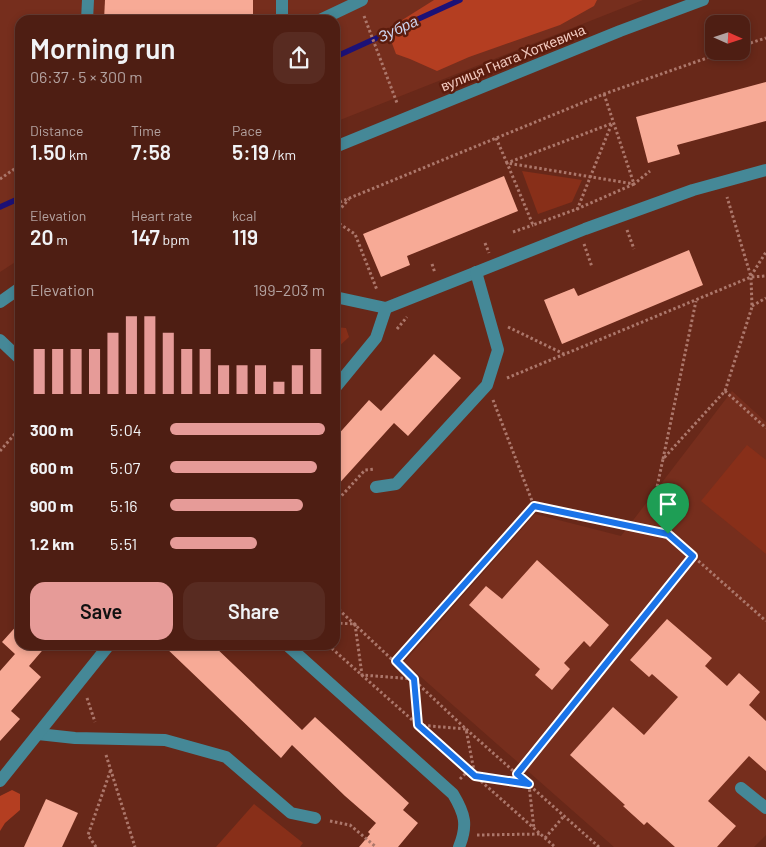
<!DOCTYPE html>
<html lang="en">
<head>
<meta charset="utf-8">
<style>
	:root { --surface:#4e1e13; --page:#582b21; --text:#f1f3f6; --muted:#b3a2a0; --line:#653c33; --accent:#e69b98 }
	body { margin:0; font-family:Barlow,sans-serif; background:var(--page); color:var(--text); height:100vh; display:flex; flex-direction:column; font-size:19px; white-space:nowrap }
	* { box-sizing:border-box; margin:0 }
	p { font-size:16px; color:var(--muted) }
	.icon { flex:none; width:28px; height:28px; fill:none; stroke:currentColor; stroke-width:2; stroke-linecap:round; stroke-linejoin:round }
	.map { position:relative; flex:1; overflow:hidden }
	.side { position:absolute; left:15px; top:15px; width:325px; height:635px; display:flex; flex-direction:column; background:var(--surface); border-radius:15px; box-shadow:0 2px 8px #0003,0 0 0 1px var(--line) }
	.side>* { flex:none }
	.needle { width:32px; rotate:93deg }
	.tools { position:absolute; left:705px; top:15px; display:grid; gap:10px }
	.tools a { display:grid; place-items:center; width:45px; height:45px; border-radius:10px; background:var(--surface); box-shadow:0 2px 8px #0003,0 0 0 1px var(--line); font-size:25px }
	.pin { position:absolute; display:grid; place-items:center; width:42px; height:42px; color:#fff; margin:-51px -21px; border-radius:50% 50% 50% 0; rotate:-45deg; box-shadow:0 0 5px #0007 }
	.pin .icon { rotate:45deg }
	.round { display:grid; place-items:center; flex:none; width:52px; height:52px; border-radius:15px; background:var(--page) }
	.summary { display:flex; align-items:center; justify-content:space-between; height:85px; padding:0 15px }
	h1 { font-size:28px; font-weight:600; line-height:38px }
	.metrics { display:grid; grid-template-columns:repeat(3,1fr); gap:8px; height:85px; padding:5px 15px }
	.metrics div { display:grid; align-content:center }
	.metrics b { font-size:21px; font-weight:600 }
	.metrics small { font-size:14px; font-weight:400 }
	.metrics p { font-size:14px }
	.chart { height:140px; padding:10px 15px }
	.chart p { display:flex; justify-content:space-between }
	.chart svg { width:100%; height:90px; margin-top:5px; stroke:var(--accent); stroke-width:6 }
	.action { display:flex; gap:10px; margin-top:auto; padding:10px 15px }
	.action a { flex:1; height:58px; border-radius:15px; background:var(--accent); color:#111; font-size:20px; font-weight:600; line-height:58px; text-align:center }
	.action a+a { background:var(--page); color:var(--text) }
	ul { padding:0 15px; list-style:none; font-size:16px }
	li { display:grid; grid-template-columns:80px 60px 1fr; align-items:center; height:38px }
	li i { height:12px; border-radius:6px; background:var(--accent) }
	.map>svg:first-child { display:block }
	.built { fill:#762e1d }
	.green { fill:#882f19 }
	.forest { fill:#b43e21 }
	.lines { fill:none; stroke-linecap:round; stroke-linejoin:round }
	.stream { stroke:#1c1177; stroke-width:5.5 }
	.building { fill:#f7aa96 }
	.path { stroke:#ac776b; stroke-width:3; stroke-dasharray:2.5 2.5; stroke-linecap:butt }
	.minor { stroke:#458897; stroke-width:12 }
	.route-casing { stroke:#fff; stroke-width:10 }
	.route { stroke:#1a73e8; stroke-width:6 }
	.labels { text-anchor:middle; stroke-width:5; stroke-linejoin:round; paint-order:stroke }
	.street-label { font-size:14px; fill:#f3cbc1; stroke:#5c1c0d }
	.water-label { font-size:15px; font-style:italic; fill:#cbd2ed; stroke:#5c1c0d }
</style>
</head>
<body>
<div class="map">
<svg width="766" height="847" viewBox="0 0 766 847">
	<rect width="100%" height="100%" fill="#682819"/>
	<g class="built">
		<polygon points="0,0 643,0 335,122 335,20 20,20 20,259 0,272"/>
		<polygon points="732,391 766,422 766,835 754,847 614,847 404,662 535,514 621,536"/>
	</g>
	<g class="green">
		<polygon points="522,171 582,180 572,202 538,214"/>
		<polygon points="335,327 346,328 349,337 335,350"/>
		<polygon points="747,445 766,460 766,554 701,501"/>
		<polygon points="254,804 303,843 300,847 216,847"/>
	</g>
	<g class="forest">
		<polygon points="434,0 597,0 594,6 560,25 469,57 437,71 410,59 396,54 390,38 399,22"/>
		<polygon points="12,790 20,794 20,810 5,823 0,831 0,796"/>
	</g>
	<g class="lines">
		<g class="stream">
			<polyline points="335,57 460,0"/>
			<polyline points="0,207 20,198"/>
		</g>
	</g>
	<g class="building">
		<polygon points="105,0 253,0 253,20 104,20"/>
		<polygon points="766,82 766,121 677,145 680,154 648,163 636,117"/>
		<polygon points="504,176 518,211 407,256 410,265 381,277 363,234"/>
		<polygon points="689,250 703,285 562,344 544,300 574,288 578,296"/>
		<polygon points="434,354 461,378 408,436 394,423 335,488 335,438 369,400 381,411"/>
		<polygon points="537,560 609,625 590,647 584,641 564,663 570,669 552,690 535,675 540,669 469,605 486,586 502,599"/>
		<polygon points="667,619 712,658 705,666 727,686 739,673 760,692 749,705 766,721 766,771 749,756 708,801 736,826 717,847 675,847 647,822 644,825 623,806 625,805 570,755 613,707 644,735 678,697 652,674 649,677 630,660"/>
		<polygon points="20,622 20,645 47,645 29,666 41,677 11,711 20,719 0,741 0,671 15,654 2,642"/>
		<polygon points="163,645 213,645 302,730 315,717 409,803 403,810 418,823 398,847 359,847 370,834 368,832 376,823 345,796 292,745 281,758"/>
		<polygon points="46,799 78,813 62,847 24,847"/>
	</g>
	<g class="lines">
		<g class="path">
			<polyline points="364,16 397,103"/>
			<polyline points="741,46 766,38"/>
			<polyline points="604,94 634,184 577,209 533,225 507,163 613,123"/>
			<polyline points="496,138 507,163 634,184 650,171"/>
			<polyline points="0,179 20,165"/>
			<polyline points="335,204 604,94 727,51"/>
			<polyline points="577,210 612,123"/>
			<polyline points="335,215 349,199"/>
			<polyline points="335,221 355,234 377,290"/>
			<polyline points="627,230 634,249"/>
			<polyline points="513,232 533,225"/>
			<polyline points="485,243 489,253"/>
			<polyline points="584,244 592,267"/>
			<polyline points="432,264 435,273"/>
			<polyline points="751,276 766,252"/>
			<polyline points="752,306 766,298"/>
			<polyline points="508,327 564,354"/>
			<polyline points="397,329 407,317"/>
			<polyline points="507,378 751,277 766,276"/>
			<polyline points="725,391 766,428"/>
			<polyline points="493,400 534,506"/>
			<polyline points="0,451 20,428"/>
			<polyline points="663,459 696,301"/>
			<polyline points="335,503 365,470 375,469"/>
			<polyline points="668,533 654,501 663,459 725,391 752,307 751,277 727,197"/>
			<polyline points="335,606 466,729 599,847"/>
			<polyline points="335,623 355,624 362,675 414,679 418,725 466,729 475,776 529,785 534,829"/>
			<polyline points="328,645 555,847"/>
			<polyline points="396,661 534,506 668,534 766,621"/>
			<polyline points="87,698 95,722"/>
			<polyline points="106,755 135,847"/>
			<polyline points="517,774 693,556"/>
			<polyline points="460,779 469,770"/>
			<polyline points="330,821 350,825 376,847"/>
			<polyline points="477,835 540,834"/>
			<polyline points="545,838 564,816"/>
			<polyline points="96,847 88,835 111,769"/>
		</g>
		<g class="minor">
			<polyline points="87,20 88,0"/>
			<polyline points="282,20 282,0"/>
			<polyline points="320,20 362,0"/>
			<polyline points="335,147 620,31 703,0"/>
			<polyline points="335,297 386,308 585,229 693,190 766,170"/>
			<polyline points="0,302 20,288"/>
			<polyline points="0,340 20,359"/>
			<polyline points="335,388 376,338 386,308"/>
			<polyline points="376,487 396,484 487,385 498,350 476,272"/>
			<path d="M287,645L453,794C465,814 468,825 459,847"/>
			<polyline points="38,734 75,738 165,740 226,757 291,813 315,818"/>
			<polyline points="0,781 109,645"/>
			<polyline points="741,788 766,808"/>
		</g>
	</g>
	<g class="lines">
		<g class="route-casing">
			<polygon id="route" points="534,506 668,534 693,556 517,774 529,784 475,776 418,725 414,679 396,661"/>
		</g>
		<use href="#route" class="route"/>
	</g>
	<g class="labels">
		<g class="street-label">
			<text transform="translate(513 58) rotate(-22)" y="5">вулиця Гната Хоткевича</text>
		</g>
		<g class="water-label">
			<text transform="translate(398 29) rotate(-25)" y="5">Зубра</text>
		</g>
	</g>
</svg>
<div class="tools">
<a><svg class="needle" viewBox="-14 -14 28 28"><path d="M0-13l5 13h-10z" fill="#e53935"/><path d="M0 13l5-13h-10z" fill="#b3a2a0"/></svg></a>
</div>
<div class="pin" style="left:668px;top:534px;background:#1e9e55"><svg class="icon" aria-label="arrive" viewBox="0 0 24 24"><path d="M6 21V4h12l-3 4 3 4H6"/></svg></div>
<section class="side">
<div class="summary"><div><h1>Morning run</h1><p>06:37 · 5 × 300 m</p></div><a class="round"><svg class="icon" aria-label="share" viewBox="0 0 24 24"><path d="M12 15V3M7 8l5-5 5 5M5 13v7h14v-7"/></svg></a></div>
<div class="metrics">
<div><p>Distance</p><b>1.50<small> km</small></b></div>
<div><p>Time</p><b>7:58</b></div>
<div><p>Pace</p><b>5:19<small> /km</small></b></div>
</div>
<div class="metrics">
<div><p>Elevation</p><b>20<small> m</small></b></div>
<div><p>Heart rate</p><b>147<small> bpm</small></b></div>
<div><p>kcal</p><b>119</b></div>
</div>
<div class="chart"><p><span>Elevation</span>199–203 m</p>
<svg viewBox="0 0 160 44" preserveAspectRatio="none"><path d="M5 44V22M15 44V22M25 44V22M35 44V22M45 44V14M55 44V6M65 44V6M75 44V14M85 44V22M95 44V22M105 44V30M115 44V30M125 44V30M135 44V38M145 44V30M155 44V22"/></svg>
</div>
<ul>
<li><b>300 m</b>5:04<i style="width:100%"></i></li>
<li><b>600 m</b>5:07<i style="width:95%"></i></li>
<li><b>900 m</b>5:16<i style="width:86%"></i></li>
<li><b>1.2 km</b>5:51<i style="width:56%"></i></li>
</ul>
<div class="action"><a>Save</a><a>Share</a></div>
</section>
</div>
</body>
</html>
